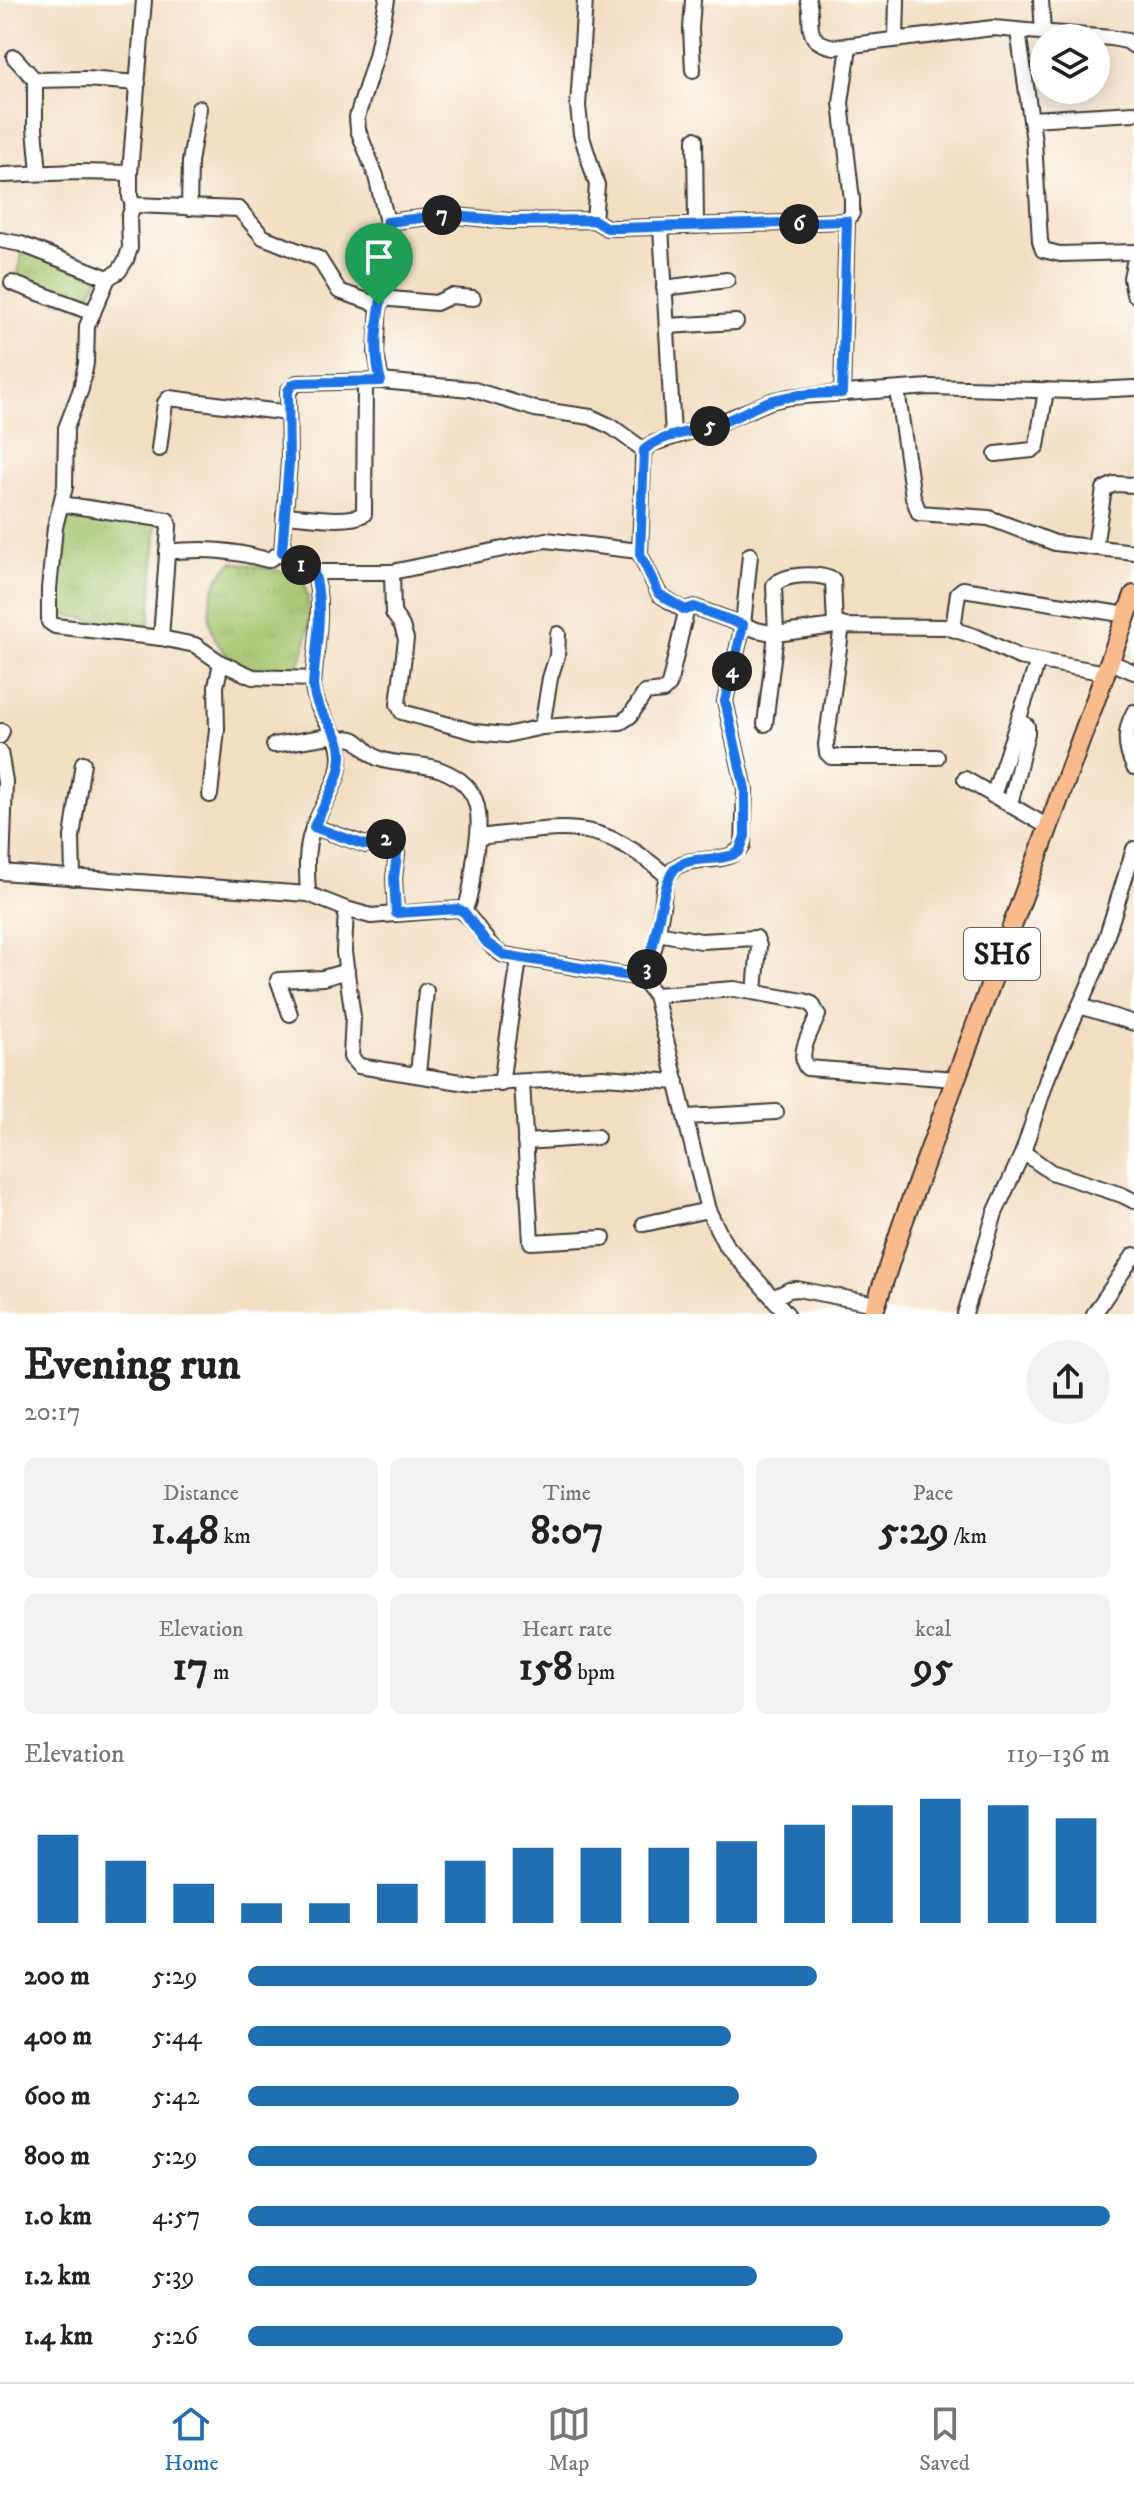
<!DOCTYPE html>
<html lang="en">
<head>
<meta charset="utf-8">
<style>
	:root { --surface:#fff; --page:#f2f2f2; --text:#222; --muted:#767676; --line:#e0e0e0; --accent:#1f6fb2 }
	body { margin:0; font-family:"IM FELL DW Pica",serif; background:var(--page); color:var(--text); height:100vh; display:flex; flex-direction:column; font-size:30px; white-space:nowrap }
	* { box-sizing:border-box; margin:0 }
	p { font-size:26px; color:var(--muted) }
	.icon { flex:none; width:44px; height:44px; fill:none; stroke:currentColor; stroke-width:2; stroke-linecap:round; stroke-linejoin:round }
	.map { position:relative; height:1314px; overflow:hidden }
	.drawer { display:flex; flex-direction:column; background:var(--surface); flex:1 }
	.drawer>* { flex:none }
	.fabs { position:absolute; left:1030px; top:24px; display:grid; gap:16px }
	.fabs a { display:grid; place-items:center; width:80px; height:80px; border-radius:50%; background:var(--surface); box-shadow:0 4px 20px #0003; font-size:40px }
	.pin { position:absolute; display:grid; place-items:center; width:68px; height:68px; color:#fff; margin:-82px -34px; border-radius:50% 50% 50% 0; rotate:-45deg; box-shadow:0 0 8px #0007 }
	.pin .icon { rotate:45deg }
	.km { position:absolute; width:40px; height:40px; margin:-20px; border-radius:50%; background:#222; color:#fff; font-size:22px; line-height:40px; text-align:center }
	.round { display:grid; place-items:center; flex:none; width:84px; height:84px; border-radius:42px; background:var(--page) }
	.head { display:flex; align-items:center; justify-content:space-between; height:136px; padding:0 24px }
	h1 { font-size:44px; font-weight:800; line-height:60px }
	.metrics { display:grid; grid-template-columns:repeat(3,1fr); gap:12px; height:136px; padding:8px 24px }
	.metrics div { display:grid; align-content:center; border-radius:12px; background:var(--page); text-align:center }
	.metrics b { font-size:40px; font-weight:800 }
	.metrics small { font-size:22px; font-weight:400 }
	.metrics p { font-size:22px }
	.chart { height:224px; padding:16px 24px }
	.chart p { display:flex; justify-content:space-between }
	.chart svg { width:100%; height:144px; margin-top:8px; stroke:var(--accent); stroke-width:6 }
	ul { padding:0 24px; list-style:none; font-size:26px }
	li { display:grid; grid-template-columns:128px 96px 1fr; align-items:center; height:60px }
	li i { height:20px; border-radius:10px; background:var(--accent) }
	.tabs { display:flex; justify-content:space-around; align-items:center; height:112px; border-top:2px solid var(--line); background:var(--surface); font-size:22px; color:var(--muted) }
	.tabs a { display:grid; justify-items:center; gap:4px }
	.tabs .active { color:var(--accent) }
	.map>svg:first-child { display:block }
	.park { fill:url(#park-tufts); stroke:#606e42; stroke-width:2 }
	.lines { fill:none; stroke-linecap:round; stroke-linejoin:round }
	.minor-casing { stroke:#3c3935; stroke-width:18 }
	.major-casing { stroke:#3c3935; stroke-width:22 }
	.minor { stroke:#fff; stroke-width:14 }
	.major { stroke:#fabb8c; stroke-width:18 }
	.route-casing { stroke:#fff; stroke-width:16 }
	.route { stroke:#1a73e8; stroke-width:10 }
	.labels { text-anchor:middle; stroke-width:7; stroke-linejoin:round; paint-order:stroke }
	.shield { fill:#fff; stroke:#606060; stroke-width:2 }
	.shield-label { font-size:30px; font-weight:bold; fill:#1c1c1c }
</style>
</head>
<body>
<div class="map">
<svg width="1134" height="1314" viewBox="0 0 1134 1314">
	<defs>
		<pattern id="park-tufts" width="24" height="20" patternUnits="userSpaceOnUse" patternTransform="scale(2)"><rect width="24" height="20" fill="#a3c168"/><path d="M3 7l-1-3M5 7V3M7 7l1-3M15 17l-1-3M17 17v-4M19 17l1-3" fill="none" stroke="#8ca55a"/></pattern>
	</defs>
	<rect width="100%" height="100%" fill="#fff"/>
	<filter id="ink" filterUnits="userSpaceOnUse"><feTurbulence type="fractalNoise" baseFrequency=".0125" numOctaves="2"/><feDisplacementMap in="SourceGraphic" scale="16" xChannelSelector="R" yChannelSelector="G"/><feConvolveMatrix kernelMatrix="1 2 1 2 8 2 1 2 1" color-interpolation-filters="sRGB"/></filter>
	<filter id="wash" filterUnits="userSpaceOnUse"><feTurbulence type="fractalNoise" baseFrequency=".006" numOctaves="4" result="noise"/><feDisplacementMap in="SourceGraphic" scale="32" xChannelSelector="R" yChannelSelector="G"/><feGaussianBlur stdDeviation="1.8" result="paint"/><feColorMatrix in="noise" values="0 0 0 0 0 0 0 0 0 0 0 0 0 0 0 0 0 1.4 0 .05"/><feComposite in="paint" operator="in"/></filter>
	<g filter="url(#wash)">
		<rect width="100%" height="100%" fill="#f2dec1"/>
		<g class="park">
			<polygon points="23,249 99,277 83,308 15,288"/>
			<path d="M67,504L157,521L150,621L141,630L61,614C50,566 54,551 67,504Z"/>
			<path d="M233,562L302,575C312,605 312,641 296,669C281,672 267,674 252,669C203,656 196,592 233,562Z"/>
		</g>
	</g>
	<g filter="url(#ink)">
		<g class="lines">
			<g class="minor-casing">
				<g id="minor">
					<polyline points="144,0 130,173 130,197 133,205 239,209 263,237 319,259 339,291 379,305 376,353 381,381 471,389 535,409 591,417 612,427 644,450"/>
					<polyline points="585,0 578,106 581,134 597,185 594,220"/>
					<polyline points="693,0 691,29 693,70"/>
					<path d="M808,0C815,23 800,41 835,47L993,28L1111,38L1127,41L1134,46"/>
					<polyline points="1041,0 1043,33"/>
					<polyline points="1018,31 1034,141 1040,241 1043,250 1060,254 1134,252"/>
					<polyline points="896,38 897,0"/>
					<polyline points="14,57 35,80 86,79 138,83"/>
					<polyline points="35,80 35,128 39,173"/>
					<polyline points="1031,119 1134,113"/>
					<polyline points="695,139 696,226"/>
					<polyline points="3,175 76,172 130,173"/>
					<polyline points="133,205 129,218 130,248 126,260 119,271 108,278 87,326 86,363 81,389 66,428 65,487 55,527 49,589 49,622 55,626 161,638 195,645 221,663 253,677 313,679"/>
					<polyline points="189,208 190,162 199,108"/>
					<polyline points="387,222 446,215 509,221 594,220 607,228 620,228 847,221 852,213 852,200 841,103 849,47"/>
					<polyline points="661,227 673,435"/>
					<polyline points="0,240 21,244 108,278"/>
					<polyline points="1134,263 1131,278 1134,294"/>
					<polyline points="12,283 93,313"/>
					<polyline points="664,288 727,280"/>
					<polyline points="380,298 436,303 451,296 473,298"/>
					<polyline points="379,305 386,263 387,222 376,176 358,130 357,117 376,56 387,0"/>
					<polyline points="667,326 736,322"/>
					<polyline points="897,390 913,497 919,513 989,518 1055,543 1134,552"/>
					<polyline points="842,393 847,221"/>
					<polyline points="159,449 165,403 169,398 288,413"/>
					<polyline points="996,454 1032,450 1037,446 1046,390"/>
					<polyline points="61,504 167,520 169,526 161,638"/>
					<path d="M284,515C305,516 347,524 364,514L365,382"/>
					<polyline points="1095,547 1104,489 1115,484 1134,485"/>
					<path d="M167,552C206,548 231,550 268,560L282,552"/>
					<polyline points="314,572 392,572 546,540 639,551"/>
					<polyline points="392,572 393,613 402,626 406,639 398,704 402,712 475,732 506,735 542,727 621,722 630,716 645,693 663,691 669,685 686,612 659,594 640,554 643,458 644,450 651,444 716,424 771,401 789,397 930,387 1074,391 1134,388"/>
					<polyline points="685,610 694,607 757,630 776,634 835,626 946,627 977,637 1019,657 1106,673"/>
					<polyline points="842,625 826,745 827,753 831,757 937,757"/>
					<polyline points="953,629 958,593 963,589 1127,615"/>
					<polyline points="1110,662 1134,672"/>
					<path d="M1134,712C1124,730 1125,749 1134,767"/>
					<path d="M765,724L776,634L774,585C786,573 818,573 833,580L835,626"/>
					<polyline points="542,727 550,678 557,656 558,634"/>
					<polyline points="0,736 2,731"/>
					<path d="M338,740C362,732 361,753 380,759C399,766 421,762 441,770C488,788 480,823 474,863C472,880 471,896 464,912"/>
					<polyline points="274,745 336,735"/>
					<polyline points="0,752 5,781 2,872"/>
					<polyline points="965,779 1050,828"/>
					<polyline points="210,795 217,729 216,686 221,663"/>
					<polyline points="993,796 1038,661"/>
					<polyline points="1010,805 1027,733 1027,726 1019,720"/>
					<polyline points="314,827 366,845 385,839 395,844 397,854 394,878 396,913"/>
					<path d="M478,837C566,828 595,814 667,876"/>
					<path d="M0,872L308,894L346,909L371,916L458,909C478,919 483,945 504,955L641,978L655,995L708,1210L725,1244L787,1314"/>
					<polyline points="73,878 72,837 83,763"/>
					<path d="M308,894C307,873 305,851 312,831C321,805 341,783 340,755C339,728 316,717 313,686C315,649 325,607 314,572L289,561L282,552L289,462L288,391L297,383L381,381"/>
					<polyline points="346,909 344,952 353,1017 351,1057 359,1066 473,1084 603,1077 677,1082"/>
					<polyline points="658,933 701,941 756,938 759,946 755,991"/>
					<path d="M641,978C655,957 658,931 662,907C664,896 663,881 671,872C689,850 726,870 743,845L745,789L725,701L743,625L750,555"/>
					<path d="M655,995L734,989L804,1001L812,1004L818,1015C812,1030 796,1054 807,1068L956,1079"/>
					<polyline points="1080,1006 1134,1023"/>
					<polyline points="290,1014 278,980 323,978 347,971"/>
					<polyline points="418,1074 426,991"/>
					<polyline points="522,1082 531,1242 603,1238"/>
					<polyline points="501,1084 519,959"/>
					<polyline points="686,1117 776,1112"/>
					<polyline points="525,1142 597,1137"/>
					<polyline points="1023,1152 1051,1172 1122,1195 1134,1201"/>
					<polyline points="644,1224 708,1210"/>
					<polyline points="773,1298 789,1290 797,1289 876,1304"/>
					<polyline points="965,1314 995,1213 1023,1152 1048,1076 1097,967 1134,849"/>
					<polyline points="1094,1314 1134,1255"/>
				</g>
			</g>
			<g class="major-casing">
				<polyline id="major" points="873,1314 902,1225 1134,595"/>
			</g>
			<use href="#minor" class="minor"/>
			<use href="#major" class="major"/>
		</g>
	</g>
	<g class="lines" filter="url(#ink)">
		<g class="route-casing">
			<path id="route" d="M446,215L509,221L594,220L607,228H620L847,221L842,393C818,393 791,394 767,402C750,409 733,419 715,425C692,433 664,433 644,450L640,554L659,594L685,610L694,607L743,625L725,701L745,789V836L739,852C720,863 695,855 678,866C660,876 658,952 641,978L504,955L487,943L464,912L458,909L396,913L394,878L397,854L395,844L385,839L366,845L359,843L314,827C325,800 351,767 337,737C327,716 316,711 313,686C315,649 325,608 314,572L289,561L282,552L289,462L288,391L292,385L297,383L381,381C370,343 381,305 386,267C387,252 387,237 387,222Z"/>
		</g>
		<use href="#route" class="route"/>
	</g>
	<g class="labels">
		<rect class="shield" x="964" y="928" width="76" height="52" rx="6"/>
		<g class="shield-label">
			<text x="1002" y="964">SH6</text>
		</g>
	</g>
</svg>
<div class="fabs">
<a><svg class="icon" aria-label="layers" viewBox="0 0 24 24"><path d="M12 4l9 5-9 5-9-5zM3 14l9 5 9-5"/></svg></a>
</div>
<div class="pin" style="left:379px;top:305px;background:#1e9e55"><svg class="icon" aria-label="arrive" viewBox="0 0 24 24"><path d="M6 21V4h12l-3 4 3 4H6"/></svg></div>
<b class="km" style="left:301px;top:565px">1</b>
<b class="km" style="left:386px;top:839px">2</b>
<b class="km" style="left:647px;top:969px">3</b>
<b class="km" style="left:732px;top:671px">4</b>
<b class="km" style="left:710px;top:426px">5</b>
<b class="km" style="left:799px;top:224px">6</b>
<b class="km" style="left:442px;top:215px">7</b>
</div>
<section class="drawer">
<div class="head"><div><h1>Evening run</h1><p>20:17</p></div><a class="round"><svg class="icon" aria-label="share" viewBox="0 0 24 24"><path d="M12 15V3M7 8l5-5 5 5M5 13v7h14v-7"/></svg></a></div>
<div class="metrics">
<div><p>Distance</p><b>1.48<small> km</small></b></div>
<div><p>Time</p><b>8:07</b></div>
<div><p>Pace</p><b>5:29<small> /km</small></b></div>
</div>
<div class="metrics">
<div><p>Elevation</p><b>17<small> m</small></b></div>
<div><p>Heart rate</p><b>158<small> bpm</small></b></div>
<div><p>kcal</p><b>95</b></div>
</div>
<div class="chart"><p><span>Elevation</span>119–136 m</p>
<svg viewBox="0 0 160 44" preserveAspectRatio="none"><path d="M5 44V17M15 44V25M25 44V32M35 44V38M45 44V38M55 44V32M65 44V25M75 44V21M85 44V21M95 44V21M105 44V19M115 44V14M125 44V8M135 44V6M145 44V8M155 44V12"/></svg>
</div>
<ul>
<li><b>200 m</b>5:29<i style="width:66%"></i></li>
<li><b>400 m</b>5:44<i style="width:56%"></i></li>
<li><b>600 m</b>5:42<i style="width:57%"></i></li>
<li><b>800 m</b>5:29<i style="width:66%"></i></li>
<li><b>1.0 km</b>4:57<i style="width:100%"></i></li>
<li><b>1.2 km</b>5:39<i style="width:59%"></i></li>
<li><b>1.4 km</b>5:26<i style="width:69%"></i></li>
</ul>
</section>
<nav class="tabs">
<a class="active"><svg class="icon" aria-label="home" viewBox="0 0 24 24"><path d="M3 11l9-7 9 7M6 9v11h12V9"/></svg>Home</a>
<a><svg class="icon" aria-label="map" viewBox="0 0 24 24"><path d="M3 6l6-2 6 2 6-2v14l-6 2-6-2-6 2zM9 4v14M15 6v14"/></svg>Map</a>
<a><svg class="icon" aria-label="saved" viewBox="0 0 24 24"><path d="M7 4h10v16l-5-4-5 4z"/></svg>Saved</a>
</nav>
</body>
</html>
